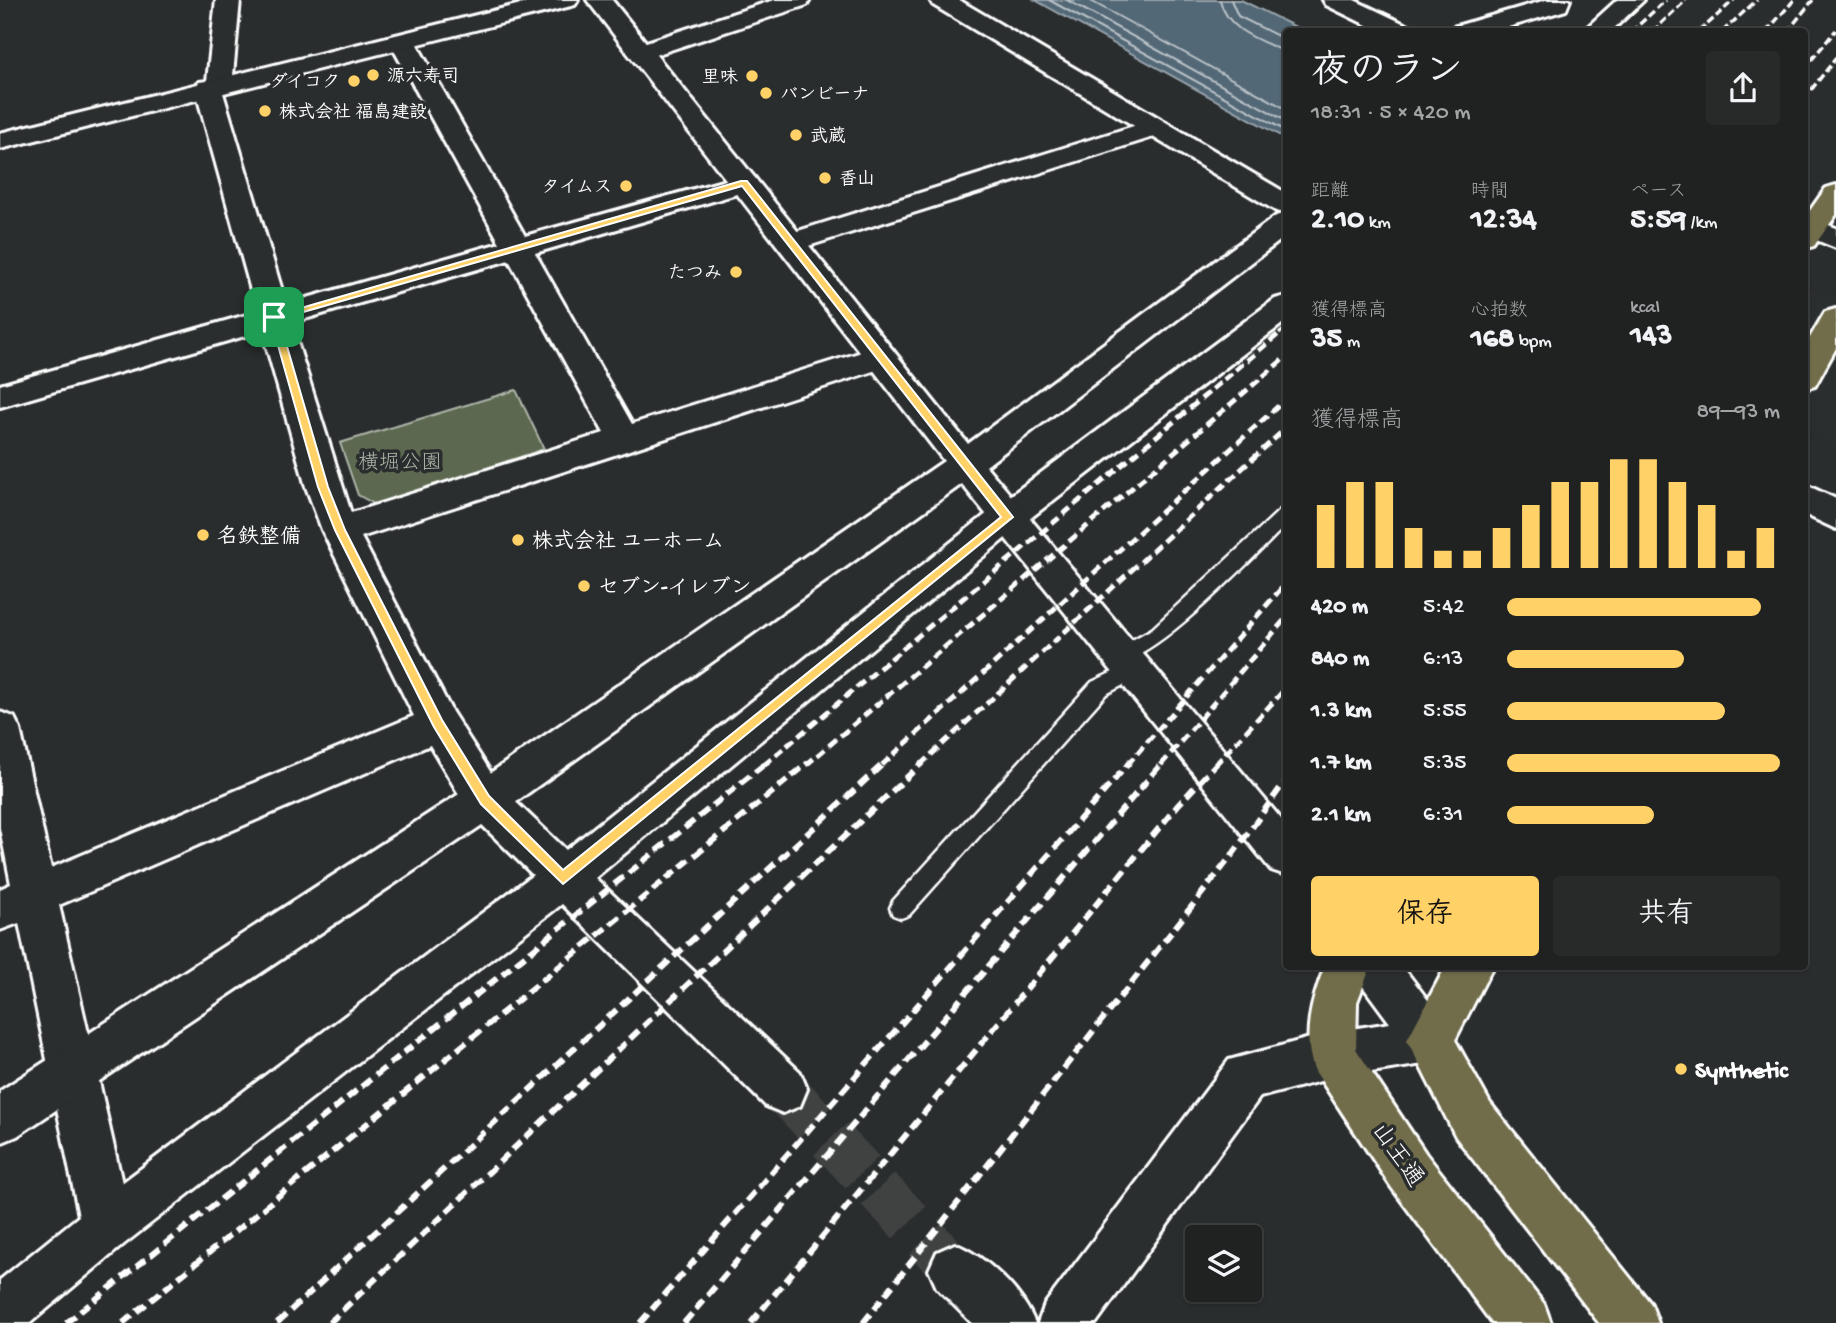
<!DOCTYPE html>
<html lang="ja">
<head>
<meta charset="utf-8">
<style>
	:root { --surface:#202222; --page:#282a2a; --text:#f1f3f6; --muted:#a2a4a5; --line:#3d3f40; --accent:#ffd166 }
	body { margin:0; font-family:"Gochi Hand","Klee One",sans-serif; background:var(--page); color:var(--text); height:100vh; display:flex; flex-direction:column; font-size:26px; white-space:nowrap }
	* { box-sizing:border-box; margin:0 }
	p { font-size:23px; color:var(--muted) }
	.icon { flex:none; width:38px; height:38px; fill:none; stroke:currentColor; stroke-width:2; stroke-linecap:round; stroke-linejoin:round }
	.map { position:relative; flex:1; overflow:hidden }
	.drawer { position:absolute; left:1283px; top:28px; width:525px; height:942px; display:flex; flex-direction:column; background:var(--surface); border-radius:7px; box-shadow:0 2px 5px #0004,0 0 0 2px var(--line) }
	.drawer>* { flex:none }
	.fabs { position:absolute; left:1185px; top:1225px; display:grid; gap:14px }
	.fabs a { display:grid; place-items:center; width:77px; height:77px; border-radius:7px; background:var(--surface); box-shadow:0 2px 5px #0004,0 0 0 2px var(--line); font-size:35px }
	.pin { position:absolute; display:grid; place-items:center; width:60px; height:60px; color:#fff; margin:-30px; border-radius:14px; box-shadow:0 4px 10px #0006 }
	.round { display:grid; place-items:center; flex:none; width:74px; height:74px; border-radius:7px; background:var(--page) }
	.head { display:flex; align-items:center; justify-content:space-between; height:119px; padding:0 28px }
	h1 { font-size:38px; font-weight:700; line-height:52px }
	.figures { display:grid; grid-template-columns:repeat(3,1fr); gap:10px; height:119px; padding:7px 28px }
	.figures div { display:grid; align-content:center }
	.figures b { font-size:30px; font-weight:700 }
	.figures small { font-size:19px; font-weight:400 }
	.figures p { font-size:19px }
	.chart { height:196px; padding:14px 28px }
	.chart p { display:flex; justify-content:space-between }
	.chart svg { width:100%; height:126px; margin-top:7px; stroke:var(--accent); stroke-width:6 }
	.button { display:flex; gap:14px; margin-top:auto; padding:14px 28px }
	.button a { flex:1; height:80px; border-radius:7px; background:var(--accent); color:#111; font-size:28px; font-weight:700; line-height:80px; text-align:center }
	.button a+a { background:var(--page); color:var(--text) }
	ul { padding:0 28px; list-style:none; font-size:23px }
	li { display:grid; grid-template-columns:112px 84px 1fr; align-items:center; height:52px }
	li i { height:18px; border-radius:9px; background:var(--accent) }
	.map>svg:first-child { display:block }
	.green { fill:#5b6850; stroke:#adb4a8; stroke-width:2 }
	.water { fill:#536776; stroke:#98a4ad; stroke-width:2 }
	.pier { fill:#2a2d2e }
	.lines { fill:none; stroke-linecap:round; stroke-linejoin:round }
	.shore { stroke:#bac2c8; stroke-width:2 }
	.minor-tunnel { stroke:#3f4243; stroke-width:46; stroke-dasharray:46 23; stroke-linecap:butt }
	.service-casing { stroke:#fff; stroke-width:5 }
	.minor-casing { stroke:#fff; stroke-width:6 }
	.tertiary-casing { stroke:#fff; stroke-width:6 }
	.primary-casing { stroke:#fff; stroke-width:6 }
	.service { fill:#2a2d2e; fill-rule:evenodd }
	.minor { fill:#2a2d2e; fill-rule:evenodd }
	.tertiary { fill:#2a2d2e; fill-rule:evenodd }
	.primary { fill:#716d4b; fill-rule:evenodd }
	.rail-far2 { stroke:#fff; stroke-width:3.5; stroke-dasharray:8 3.5; stroke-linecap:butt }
	.rail-far1 { stroke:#fff; stroke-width:5; stroke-dasharray:10 5; stroke-linecap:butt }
	.rail { stroke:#fff; stroke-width:6; stroke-dasharray:12 6; stroke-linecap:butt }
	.route { fill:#ffd166; stroke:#fff; stroke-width:2; fill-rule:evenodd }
	.poi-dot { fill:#ffd166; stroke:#2a2d2e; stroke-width:2.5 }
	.labels { text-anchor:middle; stroke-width:7; stroke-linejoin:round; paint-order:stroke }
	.far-poi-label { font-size:18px; font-weight:bold; fill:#fff; stroke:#2a2d2e; text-anchor:start }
	.park-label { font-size:21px; fill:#adb4a8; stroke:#2a2d2e }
	.poi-label { font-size:21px; font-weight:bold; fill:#fff; stroke:#2a2d2e; text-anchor:start }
	.near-poi-label { font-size:24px; font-weight:bold; fill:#fff; stroke:#2a2d2e; text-anchor:start }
	.near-street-label { font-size:24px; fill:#fff; stroke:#2a2d2e }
</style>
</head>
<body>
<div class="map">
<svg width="1836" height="1323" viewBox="0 0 1836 1323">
	<rect width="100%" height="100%" fill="#2a2d2e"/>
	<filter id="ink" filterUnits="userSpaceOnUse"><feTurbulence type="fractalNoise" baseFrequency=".0143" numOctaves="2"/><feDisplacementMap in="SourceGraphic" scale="14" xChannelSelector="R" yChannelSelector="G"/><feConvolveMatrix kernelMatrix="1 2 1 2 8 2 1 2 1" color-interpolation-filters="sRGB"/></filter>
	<g filter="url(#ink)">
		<polygon class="green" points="516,390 544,449 376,505 358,495 340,443"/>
		<polygon class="water" points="1035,0 1241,0 1304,31 1286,32 1286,139"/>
		<polygon class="pier" points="1804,284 1836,299 1836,446 1804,429"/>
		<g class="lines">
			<g class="shore">
				<polyline points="1049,0 1286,131"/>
				<polyline points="1067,0 1286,121"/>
				<polyline points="1089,0 1286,109"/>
				<path d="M1220,0C1227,31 1260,40 1286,52"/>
				<polyline points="1231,0 1238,16 1286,40"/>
			</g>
			<polyline class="minor-tunnel" points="783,1089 955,1270"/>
			<g class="service-casing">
				<g id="service">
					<path d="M1286,509V525C1260,550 1146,671 1114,660L1111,655L1114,650L1152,629L1280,510Z"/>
					<polygon points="1134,662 1141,664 1144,670 1141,676 1106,694 909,915 901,918 893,915 890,908 893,901 1092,682"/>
				</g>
			</g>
			<g class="minor-casing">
				<g id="minor">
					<path d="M216,0H240L232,86L223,93L286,304L500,243L389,41L393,36H411L415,41L525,236L744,175L754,177L758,183L754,189L535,253L632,424L881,346L892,349L897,357L892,365L361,537L452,712L500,787L566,850L994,508L1275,299L1286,296V321L1020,526L595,878L800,1072L807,1089L800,1106L783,1113L766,1106L562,904L124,1244L30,1323H0V1280L79,1216L19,923L0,930V889L11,884L0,828V712L14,717L20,729L51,868L414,716L322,530L306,487L262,331L0,407V385L257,312L195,88L199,82L207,81ZM509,260L604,433L351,513L291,323ZM430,745L470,813L533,875L122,1183L59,905Z"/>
					<polygon points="774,0 810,0 807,5 649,57 631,57 627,52 631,47"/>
					<polygon points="1546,0 1570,0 1566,10 1491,32 1450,32 1453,27"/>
					<polygon points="1617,0 1644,0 1610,32 1582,32"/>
					<polygon points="1153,120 1163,122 1166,128 1163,134 802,248 792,251 782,248 777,242 782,236"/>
					<path d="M955,1244C987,1257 1022,1291 1035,1323H972L937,1288L929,1270L937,1252Z"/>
				</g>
			</g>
			<g class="tertiary-casing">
				<g id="tertiary">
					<polygon points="537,0 578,0 575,5 0,149 0,133"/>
					<polygon points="587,0 612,0 968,444 1276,216 1285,213 1276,211 933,5 930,0 959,0 1286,193 1286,236 986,466 1286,825 1286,875 1271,870 962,484 500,813 17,1136 0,1143 0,1091 470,787 944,461"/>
					<polygon points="1323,0 1354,0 1411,27 1414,32 1381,32 1326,5"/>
					<polygon points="1804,215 1836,228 1836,248 1804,235"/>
					<polygon points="1804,484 1836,499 1836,529 1804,514"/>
					<polygon points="1352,966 1402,966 1446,1024 1453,1040 1446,1056 1430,1063 1332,1078 1260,1097 1096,1323 1038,1323 1045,1304 1229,1060 1332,1032 1390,1023 1359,981"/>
				</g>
			</g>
			<g class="primary-casing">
				<g id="primary">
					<polygon points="1836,185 1836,215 1814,246 1804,249 1804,219 1826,188"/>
					<polygon points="1836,309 1836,348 1815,386 1804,389 1804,348 1825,312"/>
					<path d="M1325,966H1371L1357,1002L1356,1049L1426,1154L1544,1304L1551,1323H1492L1392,1188L1315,1071C1301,1037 1312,999 1325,966Z"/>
					<polygon points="1446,966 1493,966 1455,1040 1490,1103 1651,1304 1658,1323 1599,1323 1456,1137 1407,1040"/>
				</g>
			</g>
			<use href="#service" class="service"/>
			<use href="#minor" class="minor"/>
			<use href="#tertiary" class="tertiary"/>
			<use href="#primary" class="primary"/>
			<g class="rail-far2">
				<polyline points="1631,32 1666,0"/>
				<polyline points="1652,32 1686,0"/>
				<polyline points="1699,32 1734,0"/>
				<polyline points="1722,32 1757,0"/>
				<polyline points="1766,32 1794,0"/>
				<polyline points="1787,32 1813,0"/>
				<polyline points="1804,69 1836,30"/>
				<polyline points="1804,99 1836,58"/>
				<polyline points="1279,334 1286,328"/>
			</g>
			<g class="rail-far1">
				<polyline points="764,765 1281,332"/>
				<polyline points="806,765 1286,357"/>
				<polyline points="882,765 1286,399"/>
				<polyline points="920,765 1286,428"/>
				<polyline points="1127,765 1286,583"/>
				<polyline points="1161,765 1286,618"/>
				<polyline points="1215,765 1286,688"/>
			</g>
			<g class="rail">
				<polyline points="66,1323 766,763"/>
				<polyline points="123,1323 808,763"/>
				<polyline points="277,1323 884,763"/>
				<polyline points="329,1323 922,763"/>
				<polyline points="640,1323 1129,763"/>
				<polyline points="684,1323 1162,763"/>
				<polyline points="751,1323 1178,805 1217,763"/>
				<polyline points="863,1323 1233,854 1286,780"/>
			</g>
		</g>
	</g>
	<path class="route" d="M741,181H747L1013,517L563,884L481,804L434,727L335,530L318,487L270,317ZM742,186L1001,517L563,870L489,796L442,720L345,530L328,487L279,319Z"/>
	<g class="poi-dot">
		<circle cx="373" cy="75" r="7"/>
		<circle cx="752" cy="76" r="7"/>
		<circle cx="354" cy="81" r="7"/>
		<circle cx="766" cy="93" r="7"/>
		<circle cx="265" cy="111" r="7"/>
		<circle cx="796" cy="135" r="7"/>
		<circle cx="825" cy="178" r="7"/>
		<circle cx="626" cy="186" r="7"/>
		<circle cx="736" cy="272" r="7"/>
		<circle cx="203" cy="535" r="7"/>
		<circle cx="518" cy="540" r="7"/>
		<circle cx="584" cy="586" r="7"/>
		<circle cx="1681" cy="1069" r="7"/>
	</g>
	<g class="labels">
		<g class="far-poi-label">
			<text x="387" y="81">源六寿司</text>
			<text x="738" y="82" text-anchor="end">里味</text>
			<text x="340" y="87" text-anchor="end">ダイコク</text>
			<text x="780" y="99">バンビーナ</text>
			<text x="279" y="117">株式会社 福島建設</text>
			<text x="810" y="141">武蔵</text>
			<text x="839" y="184">香山</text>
			<text x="612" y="192" text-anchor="end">タイムス</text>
			<text x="722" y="278" text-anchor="end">たつみ</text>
		</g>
		<g class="park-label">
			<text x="400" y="468">横堀公園</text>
		</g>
		<g class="poi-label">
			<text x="217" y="542">名鉄整備</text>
			<text x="532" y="547">株式会社 ユーホーム</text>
			<text x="598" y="593">セブン-イレブン</text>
		</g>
		<g class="near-poi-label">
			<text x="1695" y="1077">Synthetic</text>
		</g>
		<g class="near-street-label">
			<text transform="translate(1399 1154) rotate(55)" y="8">山王通</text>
		</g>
	</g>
</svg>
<div class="fabs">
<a><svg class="icon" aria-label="layers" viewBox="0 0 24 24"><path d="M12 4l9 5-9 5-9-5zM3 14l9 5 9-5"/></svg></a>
</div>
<div class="pin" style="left:274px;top:317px;background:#1e9e55"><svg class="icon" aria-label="arrive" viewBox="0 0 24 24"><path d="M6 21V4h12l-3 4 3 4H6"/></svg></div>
<section class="drawer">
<div class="head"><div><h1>夜のラン</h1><p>18:31 · 5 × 420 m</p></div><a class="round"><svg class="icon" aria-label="share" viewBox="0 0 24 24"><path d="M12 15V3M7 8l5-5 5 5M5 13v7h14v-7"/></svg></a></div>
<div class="figures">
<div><p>距離</p><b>2.10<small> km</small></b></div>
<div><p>時間</p><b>12:34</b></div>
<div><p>ペース</p><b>5:59<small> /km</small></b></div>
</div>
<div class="figures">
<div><p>獲得標高</p><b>35<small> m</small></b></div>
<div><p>心拍数</p><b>168<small> bpm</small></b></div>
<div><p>kcal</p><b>143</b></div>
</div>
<div class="chart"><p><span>獲得標高</span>89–93 m</p>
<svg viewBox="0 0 160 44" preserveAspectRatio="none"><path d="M5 44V22M15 44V14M25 44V14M35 44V30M45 44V38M55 44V38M65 44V30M75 44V22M85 44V14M95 44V14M105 44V6M115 44V6M125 44V14M135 44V22M145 44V38M155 44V30"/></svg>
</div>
<ul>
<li><b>420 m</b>5:42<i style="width:93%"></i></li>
<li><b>840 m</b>6:13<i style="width:65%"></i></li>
<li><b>1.3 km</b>5:55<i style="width:80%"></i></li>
<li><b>1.7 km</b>5:35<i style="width:100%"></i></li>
<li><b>2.1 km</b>6:31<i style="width:54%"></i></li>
</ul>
<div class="button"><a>保存</a><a>共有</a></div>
</section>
</div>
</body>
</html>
